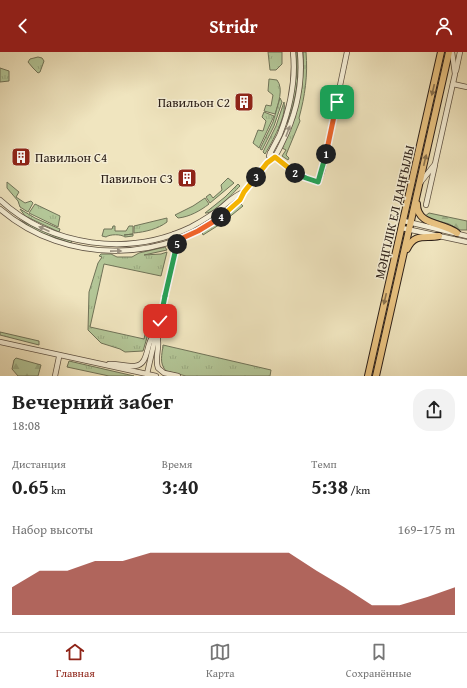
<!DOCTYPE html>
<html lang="ru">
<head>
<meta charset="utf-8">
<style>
	:root { --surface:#fff; --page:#f2f2f2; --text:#222; --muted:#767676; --line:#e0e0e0; --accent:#8f2418 }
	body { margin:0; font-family:"Gentium Book Plus",serif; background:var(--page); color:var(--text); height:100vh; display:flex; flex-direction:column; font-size:15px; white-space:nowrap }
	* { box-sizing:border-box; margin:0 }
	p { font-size:13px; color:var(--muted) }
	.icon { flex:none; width:22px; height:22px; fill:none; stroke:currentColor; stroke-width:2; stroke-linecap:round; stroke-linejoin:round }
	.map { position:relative; height:324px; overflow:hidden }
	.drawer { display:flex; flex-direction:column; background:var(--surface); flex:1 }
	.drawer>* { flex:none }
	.pin { position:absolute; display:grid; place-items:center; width:34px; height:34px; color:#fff; margin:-17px; border-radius:8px; box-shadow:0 2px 6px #0006 }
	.km { position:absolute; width:20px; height:20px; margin:-10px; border-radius:50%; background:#222; color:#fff; font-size:11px; line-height:20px; text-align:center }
	.round { display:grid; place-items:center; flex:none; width:42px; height:42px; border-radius:16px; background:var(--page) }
	.overview { display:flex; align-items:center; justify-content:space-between; height:68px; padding:0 12px }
	h1 { font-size:22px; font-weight:800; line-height:30px }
	.metrics { display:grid; grid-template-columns:repeat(3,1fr); gap:6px; height:68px; padding:4px 12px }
	.metrics div { display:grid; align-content:center }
	.metrics b { font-size:20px; font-weight:800 }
	.metrics small { font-size:11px; font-weight:400 }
	.metrics p { font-size:11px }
	.chart { height:112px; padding:8px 12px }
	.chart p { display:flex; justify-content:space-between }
	.chart svg { width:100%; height:72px; margin-top:4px; fill:var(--accent); opacity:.7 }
	header { display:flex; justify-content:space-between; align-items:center; height:52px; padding:0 12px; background:var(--accent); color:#fff; font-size:18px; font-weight:800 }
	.dock { display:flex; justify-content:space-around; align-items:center; height:56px; border-top:1px solid var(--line); background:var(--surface); font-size:11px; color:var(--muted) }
	.dock a { display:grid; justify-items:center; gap:2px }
	.dock .selected { color:var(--accent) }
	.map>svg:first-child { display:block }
	.grass { fill:url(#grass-tufts); stroke:#707358 }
	.forest { fill:url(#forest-firs); stroke:#707358 }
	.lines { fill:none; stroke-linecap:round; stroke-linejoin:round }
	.minor-casing { stroke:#5e5142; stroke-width:6 }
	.major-casing { stroke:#2d2019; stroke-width:8 }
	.minor { stroke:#f5eed5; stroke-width:4.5 }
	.major { stroke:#e8c280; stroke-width:6 }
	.oneway { fill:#8a714c }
	.oneway2 { fill:#9b9180 }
	.split-1-casing { stroke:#fff; stroke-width:8 }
	.split-2-casing { stroke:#fff; stroke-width:8 }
	.split-3-casing { stroke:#fff; stroke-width:8 }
	.split-4-casing { stroke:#fff; stroke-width:8 }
	.split-5-casing { stroke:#fff; stroke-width:8 }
	.split-6-casing { stroke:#fff; stroke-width:8 }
	.split-7-casing { stroke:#fff; stroke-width:8 }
	.split-1 { stroke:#f0652b; stroke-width:5 }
	.split-2 { stroke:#22a559; stroke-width:5 }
	.split-3 { stroke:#f5b400; stroke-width:5 }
	.split-4 { stroke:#f5b400; stroke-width:5 }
	.split-5 { stroke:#f0652b; stroke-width:5 }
	.split-6 { stroke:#22a559; stroke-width:5 }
	.split-7 { stroke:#22a559; stroke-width:5 }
	.labels { text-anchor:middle; stroke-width:3; stroke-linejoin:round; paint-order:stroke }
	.poi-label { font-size:13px; fill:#2d2019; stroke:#f5eed5; text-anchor:end }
	.street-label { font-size:13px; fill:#2d2019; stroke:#f5eed5 }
</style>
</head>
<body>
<header><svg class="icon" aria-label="back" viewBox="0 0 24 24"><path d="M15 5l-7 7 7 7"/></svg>Stridr<svg class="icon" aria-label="person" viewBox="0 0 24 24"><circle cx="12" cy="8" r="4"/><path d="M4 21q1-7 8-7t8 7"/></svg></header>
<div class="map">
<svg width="467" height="324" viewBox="0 0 467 324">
	<defs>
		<pattern id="grass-tufts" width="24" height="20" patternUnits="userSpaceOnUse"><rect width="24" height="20" fill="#b3c697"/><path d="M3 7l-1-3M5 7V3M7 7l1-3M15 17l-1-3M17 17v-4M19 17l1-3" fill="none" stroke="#9aaa82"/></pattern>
		<pattern id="forest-firs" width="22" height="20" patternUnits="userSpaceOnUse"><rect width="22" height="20" fill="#b3c697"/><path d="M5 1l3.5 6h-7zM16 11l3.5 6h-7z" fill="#9aaa82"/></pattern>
	</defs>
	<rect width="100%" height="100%" fill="#f0e5bf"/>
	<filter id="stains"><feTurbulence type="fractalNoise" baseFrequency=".005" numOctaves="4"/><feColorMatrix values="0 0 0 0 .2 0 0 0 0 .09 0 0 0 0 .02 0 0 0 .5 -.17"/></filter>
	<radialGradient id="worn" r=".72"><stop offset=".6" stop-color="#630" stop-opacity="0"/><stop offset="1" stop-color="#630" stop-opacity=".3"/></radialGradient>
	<g class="grass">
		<polygon points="268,0 282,0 282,12 276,18 270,18"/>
		<path d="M296,0H297L298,4C299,27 296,49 287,71L296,26Z"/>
		<path d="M303,0H306C308,23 305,44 299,66L300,69L286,103L289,106L288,108L282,104L286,98L282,96C297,66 305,34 303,0Z"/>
		<polygon points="38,5 42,6 44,9 40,20 38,21 33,16 28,10 30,7"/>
		<polygon points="0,16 9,19 9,29 0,30"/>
		<path d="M269,27L277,28C284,37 278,52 275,62L264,59L266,53L271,54L273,43L268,39Z"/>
		<polygon points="280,46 282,50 274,74 262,98 260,97 273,70"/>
		<path d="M284,50C287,64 272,90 265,102L263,100L276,74Z"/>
		<polygon points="264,60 274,64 259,96 253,91 258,78 263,79 266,69 262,65"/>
		<polygon points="228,126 234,131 210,151 206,145 210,142 213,146 222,138 221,133"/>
		<polygon points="7,130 19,140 16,145 25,151 31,149 33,151 28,160 20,155 18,149 7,136"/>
		<path d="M238,132L240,134C233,141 215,162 205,161L225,145Z"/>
		<path d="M205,146L209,152C200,159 189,165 178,166L175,163L193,154Z"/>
		<polygon points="35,152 60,164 58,175 29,161"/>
		<polygon points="241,152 243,154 222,171 203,183 202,180 225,165"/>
		<polygon points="20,157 35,166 60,177 59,180 25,164"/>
		<path d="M167,166V170C158,177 145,180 134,181V174Z"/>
		<polygon points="19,168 45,179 72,188 71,191 41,181"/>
		<path d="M113,174H115V179H126L129,174H133V182L124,183L133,182V184L125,185C121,182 110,182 106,185L102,184L104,177H112Z"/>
		<polygon points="165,195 167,198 144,203 161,202 167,200 161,224 104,212 90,275 144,287 148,269 154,271 152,278 148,282 143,299 125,300 120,297 101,291 88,278 89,240 98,211 102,205 99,204 101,202 111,202 117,205 132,205 139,201"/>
		<polygon points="0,280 39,289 39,293 0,283"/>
		<path d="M163,293L271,318L270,324H186L166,319C159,311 162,303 163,293Z"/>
		<polygon points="69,309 134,324 109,324 67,315"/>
	</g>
	<g class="forest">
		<polygon points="429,161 467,169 467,178 460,178 449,172 424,165"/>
		<polygon points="16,306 41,313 38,324 18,324 12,317 14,308"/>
	</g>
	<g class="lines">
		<g class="minor-casing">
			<g id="minor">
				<polyline points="456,19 460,0"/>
				<polyline points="453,32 467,35"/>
				<polyline points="270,101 297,122 318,130 322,120 347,0"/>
				<path d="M269,104C272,96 277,89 280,82C290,56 296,28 293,0"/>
				<polyline points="420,131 435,112 455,22 452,0"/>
				<path d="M0,148C51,195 129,205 191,175C202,169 212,163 222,155C229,149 235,143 244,140"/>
				<polyline points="426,153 435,113"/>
				<path d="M0,157C66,214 168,212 233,155C238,150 240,146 244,141C247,134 254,128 259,122C262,118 265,113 268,110C270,108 273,106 275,104C278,100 280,95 282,91C296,63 303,31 300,0"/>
				<polyline points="404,169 467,184"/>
				<polyline points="402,176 467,190"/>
				<path d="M157,283C161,294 154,305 158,316L164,321L178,324"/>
				<polyline points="0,290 156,324"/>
				<path d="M109,312C117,311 126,315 135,314C151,312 144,288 157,281"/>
				<polyline points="147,322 176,195 177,190 174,182"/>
				<polyline points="55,324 59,305"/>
			</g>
		</g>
		<g class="major-casing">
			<g id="major">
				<path d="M417,152C417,174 444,170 457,181"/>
				<path d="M407,197C415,180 426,187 439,184"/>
				<polyline points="368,324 441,0"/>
				<polyline points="376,324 449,0"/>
			</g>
		</g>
		<use href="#minor" class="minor"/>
		<use href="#major" class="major"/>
	</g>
	<defs><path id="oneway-solid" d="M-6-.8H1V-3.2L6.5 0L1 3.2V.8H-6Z"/></defs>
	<g class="oneway">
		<use href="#oneway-solid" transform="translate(433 38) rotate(103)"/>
		<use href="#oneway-solid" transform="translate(425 108) rotate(-77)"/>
		<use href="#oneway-solid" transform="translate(385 247) rotate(103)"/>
	</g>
	<g class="oneway2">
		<use href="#oneway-solid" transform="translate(288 79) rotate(-69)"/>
		<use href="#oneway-solid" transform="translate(44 177) rotate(-156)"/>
		<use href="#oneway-solid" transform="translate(116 199) rotate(-1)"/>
	</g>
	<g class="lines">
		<g class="split-1-casing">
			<polyline id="split-1" points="326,102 337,50"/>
		</g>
		<g class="split-2-casing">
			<polyline id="split-2" points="295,121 306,126 318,130 326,102"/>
		</g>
		<g class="split-3-casing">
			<polyline id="split-3" points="256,125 267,111 275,105 295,121"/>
		</g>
		<g class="split-4-casing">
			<polyline id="split-4" points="221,165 240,148 244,140 256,125"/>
		</g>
		<g class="split-5-casing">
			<polyline id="split-5" points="177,192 176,189 198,179 221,165"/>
		</g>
		<g class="split-6-casing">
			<polyline id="split-6" points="165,244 177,192"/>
		</g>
		<g class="split-7-casing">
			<polyline id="split-7" points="160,269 165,244"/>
		</g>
		<use href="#split-1" class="split-1"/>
		<use href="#split-2" class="split-2"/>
		<use href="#split-3" class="split-3"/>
		<use href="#split-4" class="split-4"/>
		<use href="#split-5" class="split-5"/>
		<use href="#split-6" class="split-6"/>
		<use href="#split-7" class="split-7"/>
	</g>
	<defs>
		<g id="building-square" transform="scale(1)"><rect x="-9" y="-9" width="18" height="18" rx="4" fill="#8f2418" stroke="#f5eed5"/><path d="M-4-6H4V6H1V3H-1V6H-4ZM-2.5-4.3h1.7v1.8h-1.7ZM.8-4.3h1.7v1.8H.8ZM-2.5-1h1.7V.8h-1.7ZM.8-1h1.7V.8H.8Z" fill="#fff"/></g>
	</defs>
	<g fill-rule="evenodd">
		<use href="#building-square" x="244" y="50"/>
		<use href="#building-square" x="21" y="105"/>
		<use href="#building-square" x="187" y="126"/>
	</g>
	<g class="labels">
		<g class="poi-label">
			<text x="230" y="55">Павильон С2</text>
			<text x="35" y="110" text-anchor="start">Павильон С4</text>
			<text x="173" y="131">Павильон С3</text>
		</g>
		<g class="street-label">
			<text transform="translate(394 160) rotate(-77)" y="5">МӘҢГІЛІК ЕЛ ДАҢҒЫЛЫ</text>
		</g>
	</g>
	<rect width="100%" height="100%" filter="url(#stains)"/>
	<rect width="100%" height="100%" fill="url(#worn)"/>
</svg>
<div class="pin" style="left:337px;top:50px;background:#1e9e55"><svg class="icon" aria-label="arrive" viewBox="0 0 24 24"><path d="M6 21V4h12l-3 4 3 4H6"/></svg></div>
<div class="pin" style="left:160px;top:269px;background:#d93025"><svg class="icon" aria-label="check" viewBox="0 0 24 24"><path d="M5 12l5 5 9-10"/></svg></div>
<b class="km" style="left:326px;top:102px">1</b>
<b class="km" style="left:295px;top:121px">2</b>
<b class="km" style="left:256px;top:125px">3</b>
<b class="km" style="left:221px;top:165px">4</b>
<b class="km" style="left:177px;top:192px">5</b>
</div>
<section class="drawer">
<div class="overview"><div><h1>Вечерний забег</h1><p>18:08</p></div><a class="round"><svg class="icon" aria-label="share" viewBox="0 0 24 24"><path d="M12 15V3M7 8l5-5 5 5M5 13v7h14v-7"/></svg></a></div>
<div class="metrics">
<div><p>Дистанция</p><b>0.65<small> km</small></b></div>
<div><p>Время</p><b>3:40</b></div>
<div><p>Темп</p><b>5:38<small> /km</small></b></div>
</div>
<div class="chart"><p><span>Набор высоты</span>169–175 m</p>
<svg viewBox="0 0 160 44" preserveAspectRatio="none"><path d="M0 44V27L10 17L20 17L30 11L40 11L50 6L60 6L70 6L80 6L90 6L100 6L110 17L120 27L130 38L140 38L150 33L160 27V44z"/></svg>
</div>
</section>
<nav class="dock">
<a class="selected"><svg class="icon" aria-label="home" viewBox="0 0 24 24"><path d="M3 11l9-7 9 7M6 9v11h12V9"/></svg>Главная</a>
<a><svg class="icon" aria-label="map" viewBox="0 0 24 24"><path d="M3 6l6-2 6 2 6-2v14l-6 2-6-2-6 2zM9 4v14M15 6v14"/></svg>Карта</a>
<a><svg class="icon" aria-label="saved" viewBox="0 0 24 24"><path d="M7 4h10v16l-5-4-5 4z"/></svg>Сохранённые</a>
</nav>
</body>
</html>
